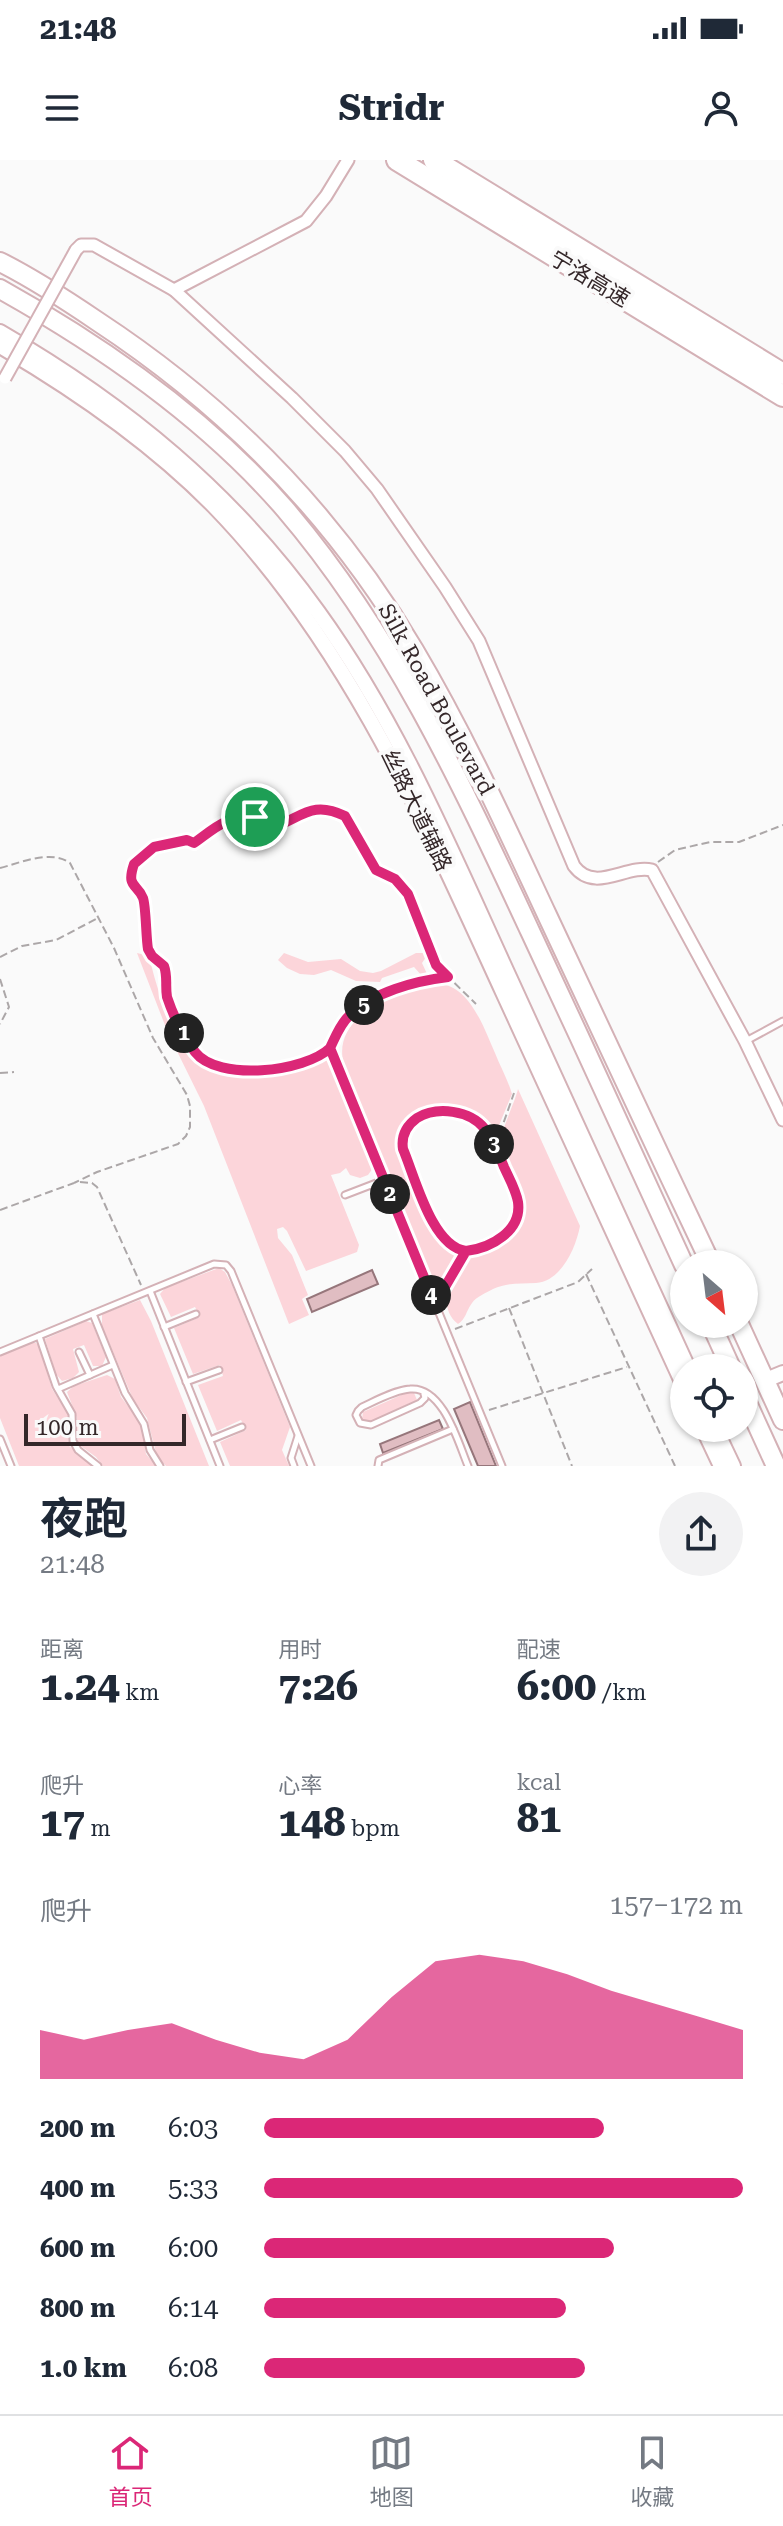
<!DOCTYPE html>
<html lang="zh">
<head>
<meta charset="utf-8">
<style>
	:root { --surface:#fff; --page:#f2f2f3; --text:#1f2937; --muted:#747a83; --line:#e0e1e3; --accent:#db2777 }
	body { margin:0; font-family:"Roboto Serif","Noto Sans SC",serif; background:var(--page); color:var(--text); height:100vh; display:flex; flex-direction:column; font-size:30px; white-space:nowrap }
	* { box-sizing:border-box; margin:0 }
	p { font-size:26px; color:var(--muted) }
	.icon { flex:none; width:44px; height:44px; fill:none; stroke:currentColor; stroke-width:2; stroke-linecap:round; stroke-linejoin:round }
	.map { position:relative; height:1306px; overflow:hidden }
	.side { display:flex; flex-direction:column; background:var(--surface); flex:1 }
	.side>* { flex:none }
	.needle { width:52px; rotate:152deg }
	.fabs { position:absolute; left:670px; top:1090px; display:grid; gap:16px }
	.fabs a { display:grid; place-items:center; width:88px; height:88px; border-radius:50%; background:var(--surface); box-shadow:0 2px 6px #0004; font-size:40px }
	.scale { position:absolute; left:24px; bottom:20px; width:162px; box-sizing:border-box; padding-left:8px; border:4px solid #342729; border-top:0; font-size:22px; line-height:28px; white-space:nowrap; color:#342729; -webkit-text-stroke:6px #fafafa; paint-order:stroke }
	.pin { position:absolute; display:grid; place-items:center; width:68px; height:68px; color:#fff; margin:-34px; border:4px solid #fff; border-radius:50%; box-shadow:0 2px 8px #0007 }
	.km { position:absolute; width:40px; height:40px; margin:-20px; border-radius:50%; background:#222; color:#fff; font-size:22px; line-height:40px; text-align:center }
	.round { display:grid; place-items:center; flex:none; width:84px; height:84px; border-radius:42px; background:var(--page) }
	.head { display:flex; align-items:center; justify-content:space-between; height:136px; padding:0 40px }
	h1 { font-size:44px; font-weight:700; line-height:60px }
	.metrics { display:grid; grid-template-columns:repeat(3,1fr); gap:12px; height:136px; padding:8px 40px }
	.metrics div { display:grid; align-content:center }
	.metrics b { font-size:40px; font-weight:700 }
	.metrics small { font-size:22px; font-weight:400 }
	.metrics p { font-size:22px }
	.chart { height:224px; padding:16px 40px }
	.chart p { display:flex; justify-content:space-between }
	.chart svg { width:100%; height:144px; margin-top:8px; fill:var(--accent); opacity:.7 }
	ul { padding:0 40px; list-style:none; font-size:26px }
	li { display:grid; grid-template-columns:128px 96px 1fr; align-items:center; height:60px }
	li i { height:20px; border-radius:10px; background:var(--accent) }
	.status { display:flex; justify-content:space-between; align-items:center; height:56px; padding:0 40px; background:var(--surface); direction:ltr }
	.status svg { height:22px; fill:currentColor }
	header { display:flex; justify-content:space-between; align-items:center; height:104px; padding:0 40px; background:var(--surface); font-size:36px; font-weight:700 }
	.tab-bar { display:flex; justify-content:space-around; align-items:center; height:112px; border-top:2px solid var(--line); background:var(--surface); font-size:22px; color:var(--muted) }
	.tab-bar a { display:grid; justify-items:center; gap:4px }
	.tab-bar .selected { color:var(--accent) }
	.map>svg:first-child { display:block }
	.green { fill:#fcd5da }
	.building { fill:#e0bdc2; stroke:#96767b; stroke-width:2 }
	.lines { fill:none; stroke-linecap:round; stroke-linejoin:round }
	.service-casing { stroke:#d4b1b6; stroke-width:9 }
	.minor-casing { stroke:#d4b1b6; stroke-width:15 }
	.tertiary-casing { stroke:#d4b1b6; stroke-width:18 }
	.secondary-casing { stroke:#d4b1b6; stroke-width:18 }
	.trunk-casing { stroke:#d4b1b6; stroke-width:22 }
	.motorway-casing { stroke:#d4b1b6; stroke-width:24 }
	.path { stroke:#aca7a8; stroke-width:2; stroke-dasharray:8 4; stroke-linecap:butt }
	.service { stroke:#fff; stroke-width:5 }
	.minor { stroke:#fff; stroke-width:11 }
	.tertiary { stroke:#fff; stroke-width:14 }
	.secondary { stroke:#fff; stroke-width:14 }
	.trunk { stroke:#fff; stroke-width:18 }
	.motorway { stroke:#fff; stroke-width:20 }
	.minor-bridge-casing { stroke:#d4b1b6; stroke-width:15; stroke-linecap:butt }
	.minor-bridge { stroke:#fff; stroke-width:11 }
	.route-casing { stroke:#fff; stroke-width:16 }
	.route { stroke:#db2777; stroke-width:10 }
	.labels { text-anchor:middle; stroke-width:8; stroke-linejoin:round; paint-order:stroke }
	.street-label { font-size:22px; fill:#342729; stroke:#fafafa }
</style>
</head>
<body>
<div class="status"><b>21:48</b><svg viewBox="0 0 49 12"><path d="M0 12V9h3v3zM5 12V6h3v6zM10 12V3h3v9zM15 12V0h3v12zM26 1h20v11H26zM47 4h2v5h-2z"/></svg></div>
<header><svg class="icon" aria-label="menu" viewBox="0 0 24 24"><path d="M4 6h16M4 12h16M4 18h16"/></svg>Stridr<svg class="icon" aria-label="person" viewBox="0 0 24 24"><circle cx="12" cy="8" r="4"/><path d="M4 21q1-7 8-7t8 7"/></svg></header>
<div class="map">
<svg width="783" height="1306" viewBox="0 0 783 1306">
	<rect width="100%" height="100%" fill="#fafafa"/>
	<g class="green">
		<path d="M137,793L149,796C156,826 172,881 197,901C216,917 251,920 274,916C293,913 309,904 327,898L334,905L373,1008L368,1015L360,1018L350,1015L346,1008L340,1013L331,1015L359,1085L357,1092L306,1111L287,1071L283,1067L277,1069L278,1078L292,1095L308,1135L302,1139L309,1155L289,1164L204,946L168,873Z"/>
		<polygon points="284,793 308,802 341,799 360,811 373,813 381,811 416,793 423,793 426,797 422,803 428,816 423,817 414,807 382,818 380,822 356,821 331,810 314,815 300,814 287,808 278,800"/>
		<path d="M431,824C468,819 483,866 495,893C500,906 508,920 512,934L493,980C490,974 488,967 484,963C459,935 396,947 400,989L432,1068L441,1081L457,1094C457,1106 446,1124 436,1131L343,901C334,854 396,833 431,824Z"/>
		<path d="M518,929L580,1066C576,1087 562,1121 536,1123C521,1124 508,1122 493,1129C486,1133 476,1137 472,1143C466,1151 466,1159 458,1164C436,1148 449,1109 469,1095C485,1085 512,1084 521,1064C532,1036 502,1014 500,988C499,974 514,945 518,929Z"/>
		<polygon points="219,1108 225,1112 232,1125 290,1267 282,1290 289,1306 230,1306 220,1282 246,1270 241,1260 217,1271 198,1225 223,1216 220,1205 193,1214 174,1168 200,1157 195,1147 171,1157 160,1134 165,1128"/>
		<polygon points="140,1140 151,1161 209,1306 166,1306 157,1296 147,1258 133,1239 102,1166 102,1154"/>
		<polygon points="86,1161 92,1163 106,1197 102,1206 93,1206 84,1185 73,1189 79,1212 73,1218 62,1221 56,1214 45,1179"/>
		<polygon points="31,1183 36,1183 40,1187 52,1229 68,1253 69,1286 94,1306 19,1306 0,1258 0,1196"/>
		<polygon points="107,1215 115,1219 121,1237 141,1263 146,1294 156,1306 103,1306 96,1297 78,1284 77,1258 67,1232 74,1226"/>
		<polygon points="406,1233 414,1233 417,1240 369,1262 362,1259 363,1252"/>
	</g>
	<g class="building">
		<polygon points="372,1110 378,1124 312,1152 307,1139"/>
		<polygon points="470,1242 496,1306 478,1306 454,1249"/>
		<polygon points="439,1260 443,1269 383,1293 380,1284"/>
	</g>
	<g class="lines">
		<g class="service-casing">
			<g id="service">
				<polyline points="746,881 783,861"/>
				<polyline points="330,888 502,1306"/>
				<polyline points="345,1035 384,1020"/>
				<polyline points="150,1131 220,1306"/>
				<polyline points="93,1154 125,1233 144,1264 150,1290 160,1306"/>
				<polyline points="164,1167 196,1154"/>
				<polyline points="39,1176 56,1226 72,1254 73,1281 78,1290 98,1306"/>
				<polyline points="0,1192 214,1104 226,1105 231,1111 311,1306"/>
				<polyline points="79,1192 90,1215"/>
				<polyline points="186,1222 219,1210"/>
				<polyline points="58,1229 113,1205"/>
				<path d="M424,1234L425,1238L420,1243L371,1265L360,1263L356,1255L358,1251L362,1247C375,1241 395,1230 410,1229C443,1226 458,1282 468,1306"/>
				<polyline points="0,1279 11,1306"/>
				<polyline points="210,1280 242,1267"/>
				<polyline points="294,1306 291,1298 298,1276"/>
				<polyline points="378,1306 379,1300 453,1269"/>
			</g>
		</g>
		<g class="minor-casing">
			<g id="minor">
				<path d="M76,90L81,85H94L174,130L292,238L345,291L377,329L445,427L479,481L574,706C595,734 626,704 652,710L745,881L783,960"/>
				<polyline points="174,130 306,61 326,36 348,0"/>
			</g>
		</g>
		<g class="tertiary-casing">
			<polyline id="tertiary" points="766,1220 783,1213"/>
		</g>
		<g class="secondary-casing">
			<g id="secondary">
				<path d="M0,172C126,245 233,333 318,452C399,564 453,695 510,819C569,949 629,1078 688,1208"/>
				<path d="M0,186C77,231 151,282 214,346C348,484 424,660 503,832C563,963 624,1095 684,1226"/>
				<polyline points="703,1268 721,1306"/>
				<polyline points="715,1268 733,1306"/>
			</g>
		</g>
		<g class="trunk-casing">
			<g id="trunk">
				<path d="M0,102C34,119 66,140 97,161C228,247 334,355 414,490C465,576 505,665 547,755C602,872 656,988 711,1104"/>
				<path d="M0,129C104,187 206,258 285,349C392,474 461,623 530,771C582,882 633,993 684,1105"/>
				<polyline points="711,1164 731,1208"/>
				<polyline points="739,1164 783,1260"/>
				<polyline points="744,1236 776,1306"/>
			</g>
		</g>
		<g class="motorway-casing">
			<g id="motorway">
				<polyline points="397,0 783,236"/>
				<polyline points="434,0 783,214"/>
			</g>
		</g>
		<g class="path">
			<polyline points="658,702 675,690 710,682 739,682 783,665"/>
			<path d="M0,708C20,703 51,689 70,703L114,788L153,878L187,935L190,946V967L186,976L178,984L97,1012L74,1023"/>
			<polyline points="0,797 22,786 56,780 98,758"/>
			<polyline points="0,819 9,847 0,864"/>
			<path d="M333,882C338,873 342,862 349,855C373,832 415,820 448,817"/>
			<path d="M324,893C292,910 230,921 199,897C188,888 174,856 169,843C165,830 169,819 164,806L152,796L148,789C146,777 147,749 143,739C141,732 135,731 132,724C126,703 146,689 164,685C175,682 184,678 194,683C231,658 231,649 277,666L299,654L317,649L345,656L376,710L395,719L408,734L436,805L476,844"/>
			<polyline points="0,913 14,912"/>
			<path d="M495,987C491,979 488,971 482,965C462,947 410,943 403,977C400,990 431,1065 441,1076C446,1081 454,1087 461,1091C473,1091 486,1087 496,1080C535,1058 508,1017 495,987L514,933"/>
			<polyline points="80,1022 92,1023 97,1027 141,1125"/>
			<polyline points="0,1050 74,1023"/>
			<polyline points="586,1114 675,1306"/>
			<polyline points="439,1136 466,1091"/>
			<polyline points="509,1148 572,1306"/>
			<polyline points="455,1169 578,1122 592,1109"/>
			<polyline points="489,1250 627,1207"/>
		</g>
		<use href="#service" class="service"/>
		<use href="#minor" class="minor"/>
		<use href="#tertiary" class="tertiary"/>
		<use href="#secondary" class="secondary"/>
		<use href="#trunk" class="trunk"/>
		<use href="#motorway" class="motorway"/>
		<g class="minor-bridge-casing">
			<polyline id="minor-bridge" points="5,218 76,90"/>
		</g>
		<use href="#minor-bridge" class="minor-bridge"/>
	</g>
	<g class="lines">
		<g class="route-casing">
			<path id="route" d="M255,657C227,655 215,668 194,683L187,680L154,687L134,704C126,728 137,723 143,738C146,746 146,778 148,789L152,796L164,806C168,817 165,826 167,837C173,855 184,877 195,892C218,922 305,912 330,888L435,1144L466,1091C491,1088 522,1071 518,1042C516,1030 509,1018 504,1007C499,995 494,979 485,969C470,950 437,946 417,958C406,966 401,976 403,989C415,1017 432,1087 466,1091L435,1144L330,888C335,878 340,864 349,856C373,832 415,821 448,817L436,805L408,734L395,719L376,710L345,656C314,641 304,655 277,666L255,657"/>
		</g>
		<use href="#route" class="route"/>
	</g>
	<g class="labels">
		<g class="street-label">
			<text transform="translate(590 118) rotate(31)" y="8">宁洛高速</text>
			<text transform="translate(437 539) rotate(61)" y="8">Silk Road Boulevard</text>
			<text transform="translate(417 650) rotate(64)" y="8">丝路大道辅路</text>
		</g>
	</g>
</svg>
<div class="fabs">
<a><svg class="needle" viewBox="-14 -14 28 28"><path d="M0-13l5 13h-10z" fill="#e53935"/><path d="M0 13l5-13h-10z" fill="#747a83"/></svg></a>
<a><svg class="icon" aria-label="locate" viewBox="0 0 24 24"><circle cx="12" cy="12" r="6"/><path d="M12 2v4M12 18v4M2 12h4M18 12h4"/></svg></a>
</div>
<div class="scale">100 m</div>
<div class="pin" style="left:255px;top:657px;background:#1e9e55"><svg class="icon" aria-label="arrive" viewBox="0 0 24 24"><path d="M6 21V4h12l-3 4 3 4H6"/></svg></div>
<b class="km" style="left:184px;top:873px">1</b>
<b class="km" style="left:390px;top:1034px">2</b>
<b class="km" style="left:494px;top:984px">3</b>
<b class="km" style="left:431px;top:1135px">4</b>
<b class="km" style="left:364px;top:845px">5</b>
</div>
<section class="side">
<div class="head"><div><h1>夜跑</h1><p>21:48</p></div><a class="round"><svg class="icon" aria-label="share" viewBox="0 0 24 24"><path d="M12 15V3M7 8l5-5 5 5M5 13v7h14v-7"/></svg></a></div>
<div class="metrics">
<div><p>距离</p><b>1.24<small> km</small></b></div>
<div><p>用时</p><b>7:26</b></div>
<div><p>配速</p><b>6:00<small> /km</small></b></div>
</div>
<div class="metrics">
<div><p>爬升</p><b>17<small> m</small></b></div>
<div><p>心率</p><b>148<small> bpm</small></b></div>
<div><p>kcal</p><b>81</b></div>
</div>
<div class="chart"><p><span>爬升</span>157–172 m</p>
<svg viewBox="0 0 160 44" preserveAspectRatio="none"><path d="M0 44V29L10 32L20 29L30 27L40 32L50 36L60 38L70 32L80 19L90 8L100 6L110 8L120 12L130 17L140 21L150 25L160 29V44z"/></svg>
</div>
<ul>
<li><b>200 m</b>6:03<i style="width:71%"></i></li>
<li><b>400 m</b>5:33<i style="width:100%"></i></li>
<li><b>600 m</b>6:00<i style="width:73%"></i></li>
<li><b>800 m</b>6:14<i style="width:63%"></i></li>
<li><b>1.0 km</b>6:08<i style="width:67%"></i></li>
</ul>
</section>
<nav class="tab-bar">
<a class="selected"><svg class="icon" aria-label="home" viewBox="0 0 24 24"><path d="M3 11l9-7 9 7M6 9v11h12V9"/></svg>首页</a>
<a><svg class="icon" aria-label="map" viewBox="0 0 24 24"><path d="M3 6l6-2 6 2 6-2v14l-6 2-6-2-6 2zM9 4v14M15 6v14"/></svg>地图</a>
<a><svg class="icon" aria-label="saved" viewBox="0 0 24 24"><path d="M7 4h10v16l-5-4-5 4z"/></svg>收藏</a>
</nav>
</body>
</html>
